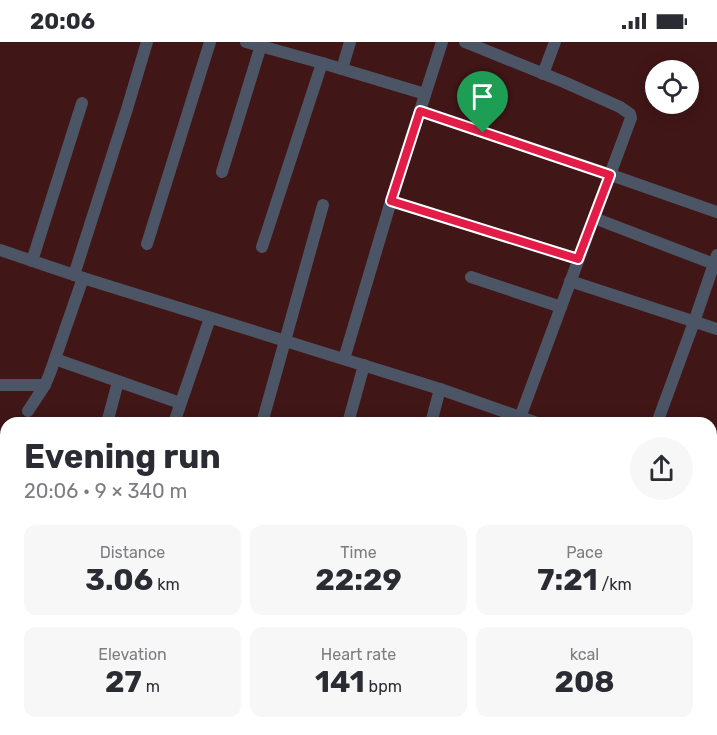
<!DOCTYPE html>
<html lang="en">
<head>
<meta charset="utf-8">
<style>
	:root { --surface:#fff; --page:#f7f7f7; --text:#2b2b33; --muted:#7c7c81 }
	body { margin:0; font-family:Rubik,sans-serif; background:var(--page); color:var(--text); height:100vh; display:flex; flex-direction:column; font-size:22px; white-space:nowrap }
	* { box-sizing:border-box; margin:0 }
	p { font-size:20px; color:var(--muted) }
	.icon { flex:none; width:33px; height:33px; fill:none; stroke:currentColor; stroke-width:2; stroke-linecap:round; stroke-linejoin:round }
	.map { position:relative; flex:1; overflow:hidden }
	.panel { position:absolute; left:0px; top:375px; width:717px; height:318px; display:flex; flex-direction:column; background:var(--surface); border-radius:18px 18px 0 0; box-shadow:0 3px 15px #0003 }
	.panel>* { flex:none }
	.buttons { position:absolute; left:645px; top:18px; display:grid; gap:12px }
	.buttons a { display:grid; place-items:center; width:54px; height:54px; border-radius:50%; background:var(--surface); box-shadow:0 3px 15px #0003; font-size:30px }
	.pin { position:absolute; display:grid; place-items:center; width:51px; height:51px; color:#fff; margin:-62px -26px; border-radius:50% 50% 50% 0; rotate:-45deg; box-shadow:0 0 6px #0007 }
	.pin .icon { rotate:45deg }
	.round { display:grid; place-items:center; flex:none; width:63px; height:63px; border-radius:32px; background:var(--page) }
	.summary { display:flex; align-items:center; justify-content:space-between; height:102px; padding:0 24px }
	h1 { font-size:33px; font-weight:700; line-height:45px }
	.metrics { display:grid; grid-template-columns:repeat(3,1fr); gap:9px; height:102px; padding:6px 24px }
	.metrics div { display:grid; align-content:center; border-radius:12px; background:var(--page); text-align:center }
	.metrics b { font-size:30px; font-weight:700 }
	.metrics small { font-size:16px; font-weight:400 }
	.metrics p { font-size:16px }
	.status { display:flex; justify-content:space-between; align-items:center; height:42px; padding:0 30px; background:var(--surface); direction:ltr }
	.status svg { height:16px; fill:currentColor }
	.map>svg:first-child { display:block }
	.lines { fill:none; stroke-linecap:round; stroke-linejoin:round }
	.river { stroke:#833a90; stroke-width:21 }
	.minor { stroke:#4c5566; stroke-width:12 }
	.route-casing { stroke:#fff; stroke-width:12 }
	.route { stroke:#e11d48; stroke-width:8 }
</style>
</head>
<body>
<div class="status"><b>20:06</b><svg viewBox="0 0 49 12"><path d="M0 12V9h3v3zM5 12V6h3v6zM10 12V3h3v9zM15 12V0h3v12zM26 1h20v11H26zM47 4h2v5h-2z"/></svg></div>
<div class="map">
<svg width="717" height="693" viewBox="0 0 717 693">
	<rect width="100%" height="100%" fill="#411617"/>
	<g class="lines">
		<polyline class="river" points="576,693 582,687"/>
		<g class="minor">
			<polyline points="246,0 322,21 425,52"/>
			<polyline points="465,0 564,40 620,65 630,72 631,76 518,381"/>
			<polyline points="342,27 350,0"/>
			<polyline points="543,32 555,0"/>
			<polyline points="420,69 611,133 717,170"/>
			<polyline points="222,130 262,0"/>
			<polyline points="391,159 578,217"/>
			<polyline points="594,176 714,222"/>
			<polyline points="147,202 210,0"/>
			<polyline points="262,205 322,21"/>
			<polyline points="0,208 83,236 440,347 537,381"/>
			<polyline points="32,219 82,61"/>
			<polyline points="74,233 127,67 147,0"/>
			<polyline points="471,235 561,265"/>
			<polyline points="570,239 717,287"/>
			<polyline points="55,317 180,361"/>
			<polyline points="344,317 391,159 442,0"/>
			<polyline points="0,343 45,343"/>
			<polyline points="28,369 45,343 50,331 83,236"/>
			<polyline points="107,381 118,340"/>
			<polyline points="174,381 210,276"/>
			<polyline points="262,381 323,163"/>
			<polyline points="348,381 364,323"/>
			<polyline points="431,381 440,347"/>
			<polyline points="657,381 694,280 717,213"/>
			<polyline points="711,446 717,449"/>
			<path d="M717,519C712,544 714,567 717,592"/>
			<polyline points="0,526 6,527"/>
			<polyline points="386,687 399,693"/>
			<polyline points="37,693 40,687"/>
			<polyline points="101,693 104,687"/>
			<polyline points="166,693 168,687"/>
			<polyline points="260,693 262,687"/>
			<polyline points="310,693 312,687"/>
			<polyline points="375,693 377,687"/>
			<polyline points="482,693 484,687"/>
			<polyline points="651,693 654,687"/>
		</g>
	</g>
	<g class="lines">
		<g class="route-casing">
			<polygon id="route" points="420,69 610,133 578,217 391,159"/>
		</g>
		<use href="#route" class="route"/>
	</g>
</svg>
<div class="buttons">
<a><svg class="icon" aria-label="locate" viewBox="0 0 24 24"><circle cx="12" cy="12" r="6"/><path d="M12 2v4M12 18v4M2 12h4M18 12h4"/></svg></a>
</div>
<div class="pin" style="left:483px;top:91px;background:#1e9e55"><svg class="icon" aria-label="arrive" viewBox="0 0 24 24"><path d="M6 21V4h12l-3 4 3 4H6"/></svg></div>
<section class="panel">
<div class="summary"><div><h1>Evening run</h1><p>20:06 · 9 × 340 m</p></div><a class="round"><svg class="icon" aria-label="share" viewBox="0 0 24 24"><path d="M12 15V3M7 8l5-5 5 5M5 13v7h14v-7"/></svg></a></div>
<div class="metrics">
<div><p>Distance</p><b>3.06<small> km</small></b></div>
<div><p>Time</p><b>22:29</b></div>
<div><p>Pace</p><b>7:21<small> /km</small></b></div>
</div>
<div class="metrics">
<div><p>Elevation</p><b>27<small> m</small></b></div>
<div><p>Heart rate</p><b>141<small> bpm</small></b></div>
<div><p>kcal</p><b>208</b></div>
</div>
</section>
</div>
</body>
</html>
